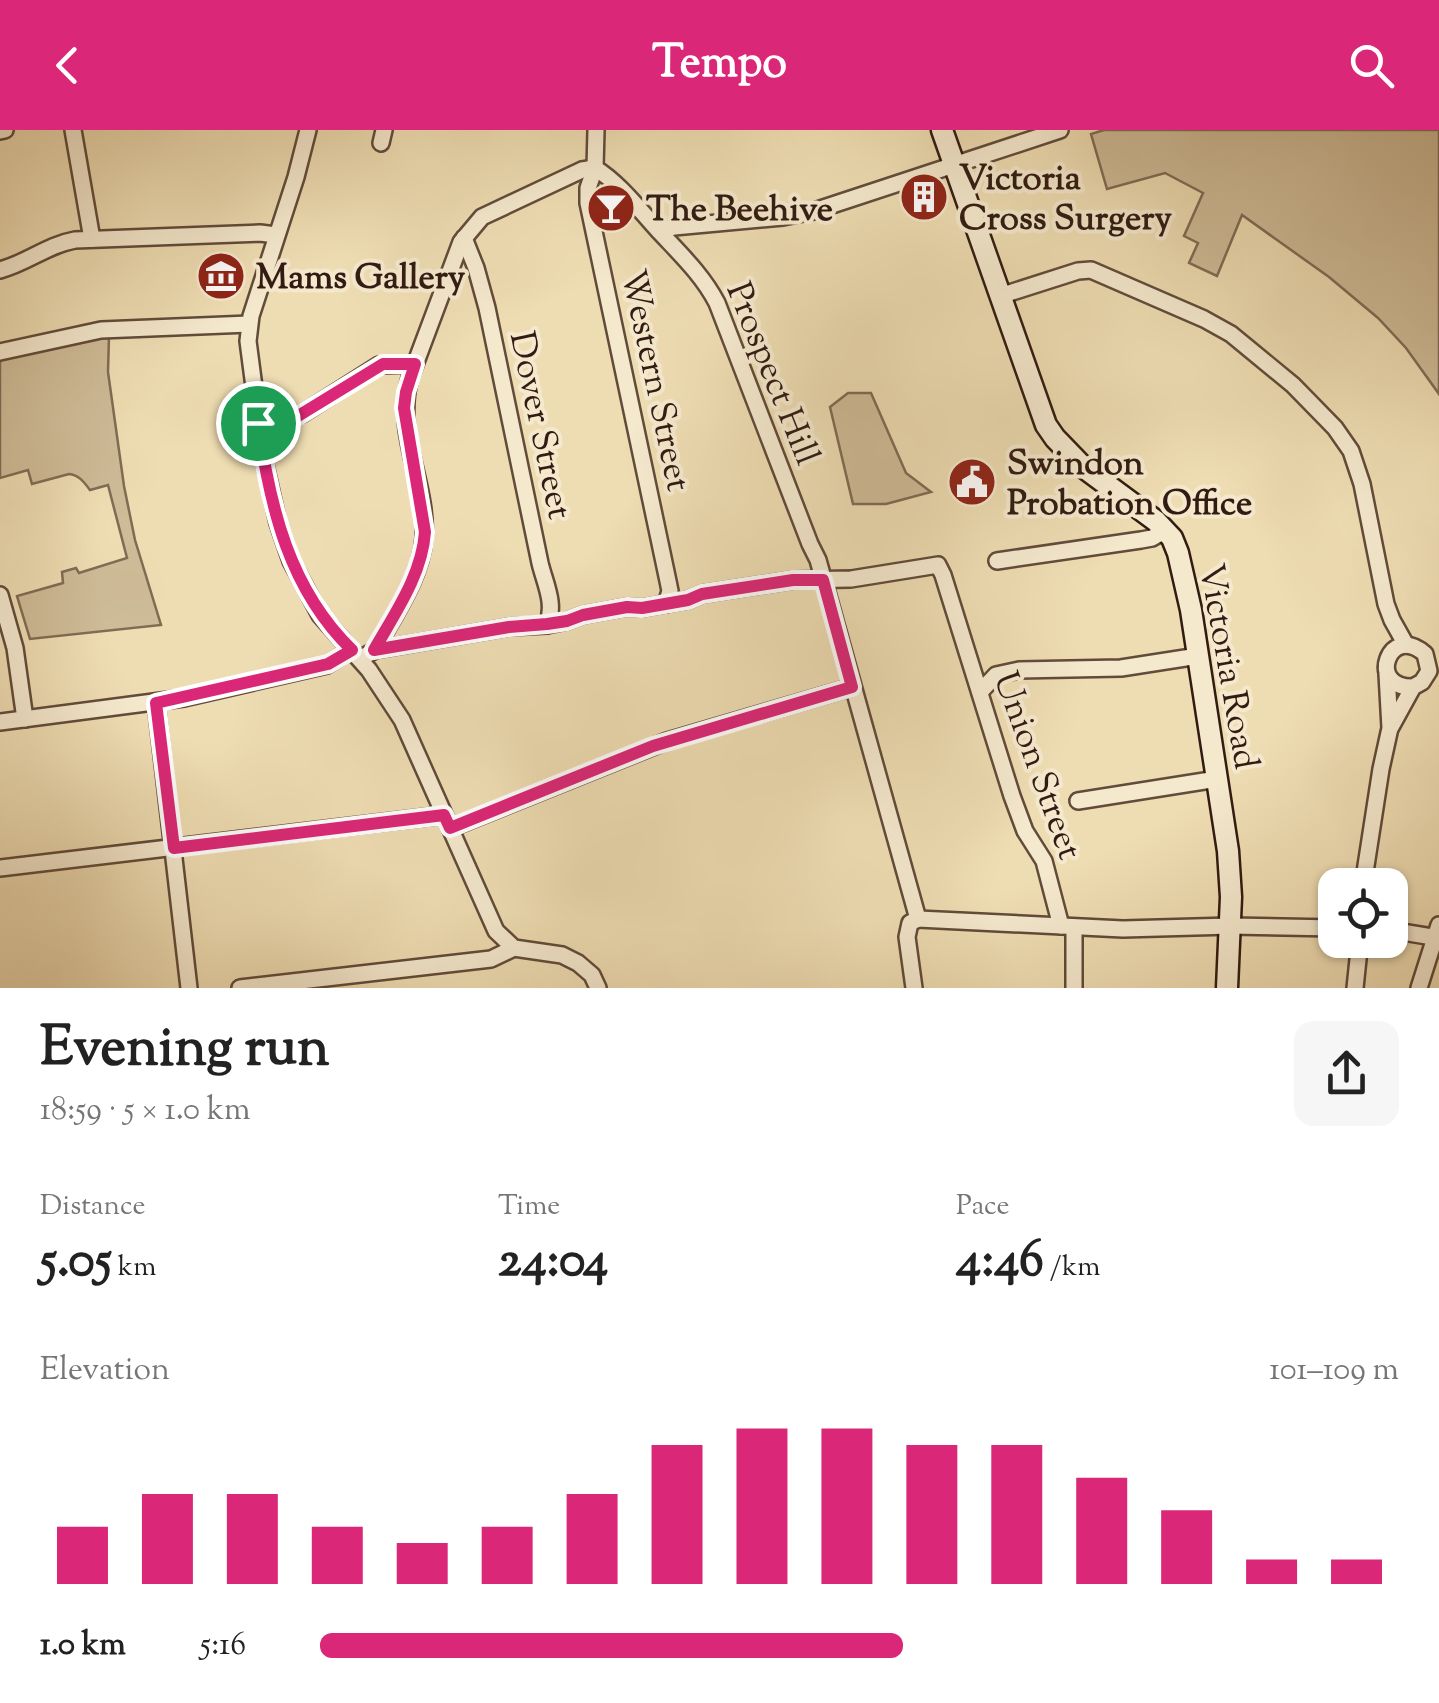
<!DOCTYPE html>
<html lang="en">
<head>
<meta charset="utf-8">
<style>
	:root { --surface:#fff; --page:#f6f6f6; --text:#222; --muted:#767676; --accent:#db2777 }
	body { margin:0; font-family:"Sorts Mill Goudy",serif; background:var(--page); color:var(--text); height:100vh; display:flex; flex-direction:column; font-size:38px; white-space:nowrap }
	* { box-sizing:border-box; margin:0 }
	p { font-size:32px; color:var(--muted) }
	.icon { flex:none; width:55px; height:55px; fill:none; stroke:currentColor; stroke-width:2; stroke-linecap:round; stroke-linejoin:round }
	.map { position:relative; height:858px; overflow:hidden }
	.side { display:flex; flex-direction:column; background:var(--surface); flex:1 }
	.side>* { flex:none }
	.buttons { position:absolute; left:1318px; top:738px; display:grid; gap:20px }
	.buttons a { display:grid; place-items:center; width:90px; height:90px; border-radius:20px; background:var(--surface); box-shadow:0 2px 8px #0004; font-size:50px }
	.pin { position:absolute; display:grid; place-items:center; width:85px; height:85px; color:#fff; margin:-42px; border:5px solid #fff; border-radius:50%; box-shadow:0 2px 10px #0007 }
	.round { display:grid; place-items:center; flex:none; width:105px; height:105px; border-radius:20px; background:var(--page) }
	.headline { display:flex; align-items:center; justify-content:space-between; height:170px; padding:0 40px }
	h1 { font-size:55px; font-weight:800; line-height:75px }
	.metrics { display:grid; grid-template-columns:repeat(3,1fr); gap:15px; height:170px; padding:10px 40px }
	.metrics div { display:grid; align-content:center }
	.metrics b { font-size:50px; font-weight:800 }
	.metrics small { font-size:28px; font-weight:400 }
	.metrics p { font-size:28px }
	.chart { height:280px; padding:20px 40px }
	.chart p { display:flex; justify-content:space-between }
	.chart svg { width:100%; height:180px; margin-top:10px; stroke:var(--accent); stroke-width:6 }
	ul { padding:0 40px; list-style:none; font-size:32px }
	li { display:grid; grid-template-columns:160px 120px 1fr; align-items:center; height:75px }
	li i { height:25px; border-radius:12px; background:var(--accent) }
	header { display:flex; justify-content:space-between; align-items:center; height:130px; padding:0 40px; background:var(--accent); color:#fff; font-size:45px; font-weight:800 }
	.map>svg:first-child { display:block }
	.green { fill:#cebb97; stroke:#806b54; stroke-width:2.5 }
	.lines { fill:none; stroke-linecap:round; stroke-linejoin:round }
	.street-casing { stroke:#614b3a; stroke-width:20 }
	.secondary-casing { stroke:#321b12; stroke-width:25 }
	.street { stroke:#f4e8cd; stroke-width:15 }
	.secondary { stroke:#f4e8cd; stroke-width:20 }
	.route-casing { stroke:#fff; stroke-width:20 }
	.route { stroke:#db2777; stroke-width:12 }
	.labels { text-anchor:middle; stroke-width:8; stroke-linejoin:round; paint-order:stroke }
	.poi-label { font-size:35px; font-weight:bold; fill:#321b12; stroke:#f4e8cd; text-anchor:start }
	.street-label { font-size:35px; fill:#321b12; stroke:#f4e8cd }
</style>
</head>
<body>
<header><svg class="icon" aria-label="back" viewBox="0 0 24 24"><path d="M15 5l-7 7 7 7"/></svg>Tempo<svg class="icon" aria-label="search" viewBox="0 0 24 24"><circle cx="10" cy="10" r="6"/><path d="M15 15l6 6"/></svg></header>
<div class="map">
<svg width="1439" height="858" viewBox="0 0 1439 858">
	<rect width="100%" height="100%" fill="#eedcb2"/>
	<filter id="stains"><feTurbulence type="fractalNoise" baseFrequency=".002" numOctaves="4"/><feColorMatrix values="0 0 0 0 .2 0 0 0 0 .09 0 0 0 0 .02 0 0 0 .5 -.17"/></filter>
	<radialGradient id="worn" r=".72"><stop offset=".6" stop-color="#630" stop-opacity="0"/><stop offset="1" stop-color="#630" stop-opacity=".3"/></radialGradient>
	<g class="green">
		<polygon points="1104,0 1439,0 1439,264 1406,218 1378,188 1329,147 1242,85 1217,146 1189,133 1198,113 1184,106 1203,63 1165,43 1107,59 1091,4"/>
		<path d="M109,206L108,242L124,356L135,410L161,495L30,509L17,466L63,453L62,442L76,438L79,443L127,428L108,355L90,360C84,352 79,345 69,344L32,354L28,340L0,348V229Z"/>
		<polygon points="848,263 871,263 906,343 931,362 886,374 853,374 830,277"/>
	</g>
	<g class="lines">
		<g class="street-casing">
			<g id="street">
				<polyline points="73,0 92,109"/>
				<polyline points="308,0 296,47 251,186 248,211 263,326 278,393 291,431 320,485 369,540 402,590 496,801 514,818 562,825 578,833 592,845 598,858"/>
				<polyline points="596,0 595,38 588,58 588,73 668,451 670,461 666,474"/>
				<polyline points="0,1 5,0"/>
				<polyline points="381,13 384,0"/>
				<path d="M595,38C619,53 638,78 657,99C679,123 702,144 717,173L810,414L818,430L918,789"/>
				<polyline points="659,101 674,97 783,87 814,81 1060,0"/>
				<path d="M464,108L476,138L487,178L540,433C545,454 556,474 547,495"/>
				<path d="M0,140C27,133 47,115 75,110L260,103L276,105"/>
				<polyline points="1000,166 1078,141 1091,140 1204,189 1231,204 1293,255 1335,298 1351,321 1362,354 1386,474 1392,490 1406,515"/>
				<polyline points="0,222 101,200 249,194"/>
				<polyline points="258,293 302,284 379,235 415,234"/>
				<polyline points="997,431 1141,410 1152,408 1166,400"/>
				<polyline points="0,465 15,518 25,589"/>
				<path d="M375,520C393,486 421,448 424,408C428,354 394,304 410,248L461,112L482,87L582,40L595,38"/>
				<polyline points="360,529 375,520 509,497 547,495 567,491 583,485 627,477 642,478 688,470 702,464 793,450 851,449 938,435 943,445 1012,666 1025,701 1044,731 1061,796"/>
				<polyline points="980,562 996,545 1019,540 1121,538 1198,526"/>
				<polyline points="156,573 189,858"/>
				<polyline points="0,592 184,568 327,535 351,520"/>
				<path d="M1391,597L1413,557L1422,552L1429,541L1425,524C1390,492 1365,558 1413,557"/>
				<polyline points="1078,671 1217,649"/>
				<polyline points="451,698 667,611 852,557"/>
				<polyline points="0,738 444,685"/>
				<polyline points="1363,755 1381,639 1390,598 1387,544"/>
				<polyline points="918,789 1123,799 1231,796 1335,798"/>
				<polyline points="1074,797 1074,858"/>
				<polyline points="1390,800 1439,808"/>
				<polyline points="240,858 491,829 514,818"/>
				<polyline points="914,858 907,807 910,793 918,789"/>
				<polyline points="1355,858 1360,810"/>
				<polyline points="1419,858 1439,795"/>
			</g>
		</g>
		<g class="secondary-casing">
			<polyline id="secondary" points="942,0 1046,295 1055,308 1083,337 1156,391 1172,408 1178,423 1191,480 1228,721 1231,767 1227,858"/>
		</g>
		<use href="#street" class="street"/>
		<use href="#secondary" class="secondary"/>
	</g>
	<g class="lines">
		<g class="route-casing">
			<path id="route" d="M383,234H415L406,262L404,278L425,402C422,445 395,483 374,520L509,497L547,494L567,491L583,485L627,477L642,478L688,470L702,464L793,450H823L852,557L653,616L450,698L444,685L174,718L156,573L328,534L352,520C289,459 270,377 258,293L298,286Z"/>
		</g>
		<use href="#route" class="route"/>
	</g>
	<defs>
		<g id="building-disc" transform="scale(2.5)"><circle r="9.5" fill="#8f2418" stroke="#f4e8cd"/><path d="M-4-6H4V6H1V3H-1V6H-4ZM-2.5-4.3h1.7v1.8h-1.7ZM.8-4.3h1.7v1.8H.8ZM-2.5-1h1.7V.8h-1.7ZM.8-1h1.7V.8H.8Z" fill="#fff"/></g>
		<g id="bar-disc" transform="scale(2.5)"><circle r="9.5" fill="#8f2418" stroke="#f4e8cd"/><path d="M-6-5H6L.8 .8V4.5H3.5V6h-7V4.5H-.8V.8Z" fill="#fff"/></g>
		<g id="museum-disc" transform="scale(2.5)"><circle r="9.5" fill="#8f2418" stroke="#f4e8cd"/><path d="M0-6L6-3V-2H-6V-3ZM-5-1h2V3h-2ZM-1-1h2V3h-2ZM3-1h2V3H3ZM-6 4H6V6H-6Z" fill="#fff"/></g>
		<g id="civic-disc" transform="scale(2.5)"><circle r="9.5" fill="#8f2418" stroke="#f4e8cd"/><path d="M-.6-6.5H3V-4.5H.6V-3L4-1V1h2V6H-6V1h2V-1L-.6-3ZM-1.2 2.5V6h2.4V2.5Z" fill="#fff"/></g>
	</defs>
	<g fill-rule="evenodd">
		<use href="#building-disc" x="924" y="67"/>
		<use href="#bar-disc" x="611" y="78"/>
		<use href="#museum-disc" x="221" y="146"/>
		<use href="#civic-disc" x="972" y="352"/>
	</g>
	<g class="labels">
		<g class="poi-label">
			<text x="959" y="59">Victoria<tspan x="959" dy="40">Cross Surgery</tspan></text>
			<text x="646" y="90">The Beehive</text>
			<text x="256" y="158">Mams Gallery</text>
			<text x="1007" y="344">Swindon<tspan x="1007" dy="40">Probation Office</tspan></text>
		</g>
		<g class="street-label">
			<text transform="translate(774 243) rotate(68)" y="12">Prospect Hill</text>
			<text transform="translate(657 250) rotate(78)" y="12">Western Street</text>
			<text transform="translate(542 295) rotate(78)" y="12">Dover Street</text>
			<text transform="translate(1230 536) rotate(80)" y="12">Victoria Road</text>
			<text transform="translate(1039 635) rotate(70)" y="12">Union Street</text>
		</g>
	</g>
	<rect width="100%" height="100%" filter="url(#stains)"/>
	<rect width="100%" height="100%" fill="url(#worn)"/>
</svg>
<div class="buttons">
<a><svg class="icon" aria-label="locate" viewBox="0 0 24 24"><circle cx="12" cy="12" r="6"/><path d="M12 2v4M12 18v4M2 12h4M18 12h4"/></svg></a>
</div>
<div class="pin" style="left:258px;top:293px;background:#1e9e55"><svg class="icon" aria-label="arrive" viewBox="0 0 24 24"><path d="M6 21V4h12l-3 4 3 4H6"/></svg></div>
</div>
<section class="side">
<div class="headline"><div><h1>Evening run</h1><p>18:59 · 5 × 1.0 km</p></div><a class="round"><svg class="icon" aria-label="share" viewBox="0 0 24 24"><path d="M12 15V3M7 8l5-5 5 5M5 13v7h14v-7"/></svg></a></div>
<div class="metrics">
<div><p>Distance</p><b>5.05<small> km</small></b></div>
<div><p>Time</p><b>24:04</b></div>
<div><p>Pace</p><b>4:46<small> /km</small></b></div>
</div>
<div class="chart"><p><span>Elevation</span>101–109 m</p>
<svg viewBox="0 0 160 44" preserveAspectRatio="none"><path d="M5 44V30M15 44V22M25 44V22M35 44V30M45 44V34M55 44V30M65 44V22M75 44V10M85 44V6M95 44V6M105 44V10M115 44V10M125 44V18M135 44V26M145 44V38M155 44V38"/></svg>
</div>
<ul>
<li><b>1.0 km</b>5:16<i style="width:54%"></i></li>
</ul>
</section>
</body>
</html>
